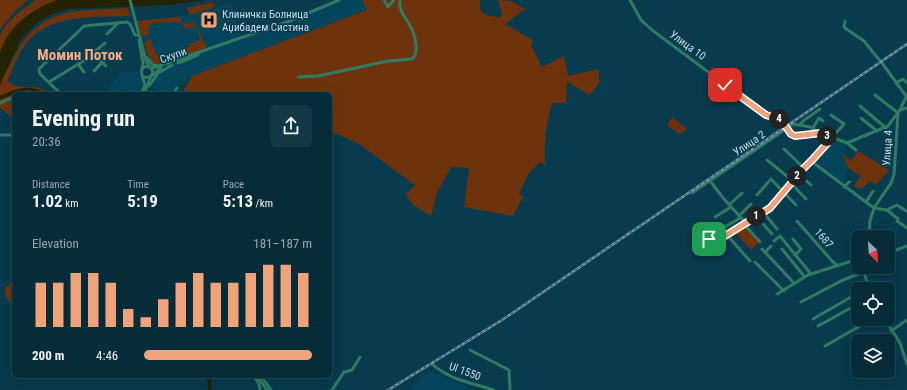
<!DOCTYPE html>
<html lang="en">
<head>
<meta charset="utf-8">
<style>
	:root { --surface:#062c3a; --page:#143845; --text:#f1f3f6; --muted:#98a7af; --line:#274854; --accent:#f0a279 }
	body { margin:0; font-family:"Roboto Condensed",sans-serif; background:var(--page); color:var(--text); height:100vh; display:flex; flex-direction:column; font-size:15px; white-space:nowrap }
	* { box-sizing:border-box; margin:0 }
	p { font-size:13px; color:var(--muted) }
	.icon { flex:none; width:22px; height:22px; fill:none; stroke:currentColor; stroke-width:2; stroke-linecap:round; stroke-linejoin:round }
	.map { position:relative; flex:1; overflow:hidden }
	.details { position:absolute; left:12px; top:92px; width:320px; height:286px; display:flex; flex-direction:column; background:var(--surface); border-radius:6px; box-shadow:0 4px 16px #0002,0 0 0 1px var(--line) }
	.details>* { flex:none }
	.needle { width:26px; rotate:155deg }
	.fabs { position:absolute; left:851px; top:230px; display:grid; gap:8px }
	.fabs a { display:grid; place-items:center; width:44px; height:44px; border-radius:6px; background:var(--surface); box-shadow:0 4px 16px #0002,0 0 0 1px var(--line); font-size:20px }
	.pin { position:absolute; display:grid; place-items:center; width:34px; height:34px; color:#fff; margin:-17px; border-radius:8px; box-shadow:0 2px 6px #0006 }
	.km { position:absolute; width:20px; height:20px; margin:-10px; border-radius:50%; background:#222; color:#fff; font-size:11px; line-height:20px; text-align:center }
	.round { display:grid; place-items:center; flex:none; width:42px; height:42px; border-radius:6px; background:var(--page) }
	.head { display:flex; align-items:center; justify-content:space-between; height:68px; padding:0 20px }
	h1 { font-size:22px; font-weight:700; line-height:30px }
	.figures { display:grid; grid-template-columns:repeat(3,1fr); gap:6px; height:68px; padding:4px 20px }
	.figures div { display:grid; align-content:center }
	.figures b { font-size:17px; font-weight:700 }
	.figures small { font-size:11px; font-weight:400 }
	.figures p { font-size:11px }
	.chart { height:112px; padding:8px 20px }
	.chart p { display:flex; justify-content:space-between }
	.chart svg { width:100%; height:72px; margin-top:4px; stroke:var(--accent); stroke-width:6 }
	ul { padding:0 20px; list-style:none; font-size:13px }
	li { display:grid; grid-template-columns:64px 48px 1fr; align-items:center; height:30px }
	li i { height:10px; border-radius:5px; background:var(--accent) }
	.map>svg:first-child { display:block }
	.built { fill:#05455c }
	.green { fill:#6e330c }
	.water { fill:#232201 }
	.lines { fill:none; stroke-linecap:round; stroke-linejoin:round }
	.river { stroke:#232201; stroke-width:3.5 }
	.minor { stroke:#2f7b63; stroke-width:3 }
	.rail-casing { stroke:#7397a5; stroke-width:2.5 }
	.rail { stroke:#083b4e; stroke-width:1; stroke-dasharray:3; stroke-linecap:butt }
	.route-casing { stroke:#fff; stroke-width:8 }
	.route { stroke:#f0a279; stroke-width:5 }
	.labels { text-anchor:middle; stroke-width:3.5; stroke-linejoin:round; paint-order:stroke }
	.poi-label { font-size:11px; fill:#c6dee9; stroke:#083b4e; text-anchor:start }
	.street-label { font-size:11px; fill:#c6dee9; stroke:#083b4e }
	.district-label { font-size:15px; font-weight:bold; fill:#f5ac86; stroke:#083b4e }
</style>
</head>
<body>
<div class="map">
<svg width="907" height="390" viewBox="0 0 907 390">
	<rect width="100%" height="100%" fill="#083b4e"/>
	<g class="built">
		<polygon points="339,0 362,0 367,10 192,76 180,85 173,94 159,94 150,85 154,78 171,61 149,60 137,21 191,15 230,3 231,3 242,38"/>
		<polygon points="122,72 138,72 142,89 138,94 109,94 108,93 108,88"/>
		<polygon points="832,139 846,144 843,154 848,166 844,183 814,160"/>
		<polygon points="429,371 474,390 410,390"/>
	</g>
	<g class="green">
		<polygon points="0,0 28,0 15,11 0,30"/>
		<path d="M36,0H57C27,11 14,26 0,54C0,49 0,42 0,37C3,23 24,8 36,0Z"/>
		<path d="M362,0H480V10C486,17 491,15 499,18L502,15L498,0L511,1L525,9L505,24L533,40L531,45L542,67L564,56L568,76L599,69V83L590,95L567,82L566,103H552C546,124 544,143 545,165L540,162L529,173L519,193L523,197L513,216L464,207L469,168L451,167L437,193L431,216L413,205L406,194L415,185L359,144L330,131V94H218L209,91L207,94H182L192,76L367,10Z"/>
		<polygon points="213,2 215,7 190,15 187,8"/>
		<path d="M128,8L130,16C92,18 47,12 23,48C16,58 13,70 7,81L16,86L40,88L48,94H14V114L10,116L0,108C0,101 0,93 0,86C2,77 9,67 13,59C39,5 77,11 128,8Z"/>
		<polygon points="180,17 183,24 194,22 206,46 206,48 185,56 176,52 190,46 189,44 201,40 195,26 185,29 181,22 154,23 149,26 149,34 142,37 137,21"/>
		<path d="M151,38C152,49 159,66 170,52L176,55L178,58C154,68 152,69 144,43Z"/>
		<polygon points="672,117 687,129 679,134 667,125"/>
		<polygon points="858,151 889,170 876,185 869,181 863,188 862,187 860,189 854,186 861,176 848,168 843,154 851,161"/>
		<polygon points="744,225 759,242 751,250 734,231"/>
		<path d="M14,280V304C6,301 5,296 5,288Z"/>
	</g>
	<path class="water" d="M57,0H205L168,5L69,9L52,14L35,24L21,39L0,84C0,74 0,62 0,53C8,26 32,9 57,0Z"/>
	<g class="lines">
		<g class="river">
			<path d="M0,98C16,91 27,85 44,94"/>
			<polyline points="207,376 209,379 210,390"/>
		</g>
		<g class="minor">
			<polyline points="130,0 146,61 150,68 153,68 287,22 339,0"/>
			<polyline points="384,0 388,7 394,0"/>
			<polyline points="630,0 641,20 652,30 766,115 781,120 791,134 797,137 821,133 847,143 888,126 900,110 907,95"/>
			<polyline points="845,21 844,26 845,28 864,41 881,62"/>
			<polyline points="107,34 118,23"/>
			<polyline points="139,40 143,63 142,69"/>
			<polyline points="93,53 106,66"/>
			<polyline points="146,57 153,65 160,66"/>
			<polyline points="178,63 198,55"/>
			<polyline points="882,63 906,96"/>
			<polyline points="78,64 84,72"/>
			<circle cx="147" cy="72" r="5.5"/>
			<polyline points="94,71 109,55"/>
			<path d="M298,77L318,76L388,61L412,59C420,53 415,34 410,26C406,17 398,11 400,0"/>
			<polyline points="49,82 85,60 105,43"/>
			<polyline points="896,83 903,79 907,83"/>
			<polyline points="149,86 158,73 172,65"/>
			<polyline points="20,94 28,92 38,94"/>
			<polyline points="61,94 40,74 39,69 84,26 127,22 130,24 135,35 138,35"/>
			<polyline points="141,94 145,85 142,76"/>
			<polyline points="144,94 151,76 161,68"/>
			<polyline points="173,94 177,88"/>
			<polyline points="0,103 14,97"/>
			<polyline points="860,106 886,128"/>
			<polyline points="900,110 907,108"/>
			<polyline points="861,118 877,131"/>
			<polyline points="800,125 803,121 820,109"/>
			<polyline points="813,128 819,118 823,121"/>
			<polyline points="0,135 14,135"/>
			<polyline points="847,143 856,150"/>
			<polyline points="784,149 804,168"/>
			<polyline points="767,160 793,181"/>
			<polyline points="811,161 874,208 887,210 898,219"/>
			<polyline points="799,174 811,185"/>
			<polyline points="710,181 724,199 745,222"/>
			<polyline points="791,183 806,199"/>
			<polyline points="844,187 849,182 850,182"/>
			<polyline points="692,193 793,124 810,127 820,133"/>
			<polyline points="757,195 771,179 796,205"/>
			<polyline points="866,202 873,191"/>
			<polyline points="729,205 742,193"/>
			<polyline points="887,210 897,205 906,211"/>
			<polyline points="763,212 777,229"/>
			<polyline points="739,216 751,204"/>
			<polyline points="756,216 772,234"/>
			<polyline points="715,217 731,207"/>
			<polyline points="797,221 832,261 838,266"/>
			<polyline points="897,221 907,228"/>
			<polyline points="744,224 760,242"/>
			<polyline points="718,231 740,218"/>
			<polyline points="727,235 750,261"/>
			<polyline points="869,237 870,221 874,208 891,183 894,175 898,113 875,95"/>
			<polyline points="793,239 801,249 795,255"/>
			<polyline points="774,241 780,236 811,274"/>
			<polyline points="704,242 716,236 718,240 720,239 770,208 844,124 831,115"/>
			<polyline points="762,249 794,283"/>
			<polyline points="782,249 804,276"/>
			<polyline points="765,252 771,246"/>
			<polyline points="888,253 907,246"/>
			<polyline points="888,255 893,268"/>
			<polyline points="755,262 784,291"/>
			<polyline points="865,267 865,276 870,289"/>
			<polyline points="777,294 808,275 858,259"/>
			<polyline points="801,302 841,281 865,271"/>
			<polyline points="813,319 858,293"/>
			<polyline points="885,319 900,343 907,364"/>
			<polyline points="818,326 858,304"/>
			<polyline points="891,331 907,320"/>
			<polyline points="825,346 872,319"/>
			<polyline points="470,350 509,370 510,390"/>
			<path d="M432,364C450,380 472,383 494,390"/>
			<polyline points="254,376 259,384 260,390"/>
			<polyline points="257,376 267,390"/>
			<polyline points="261,376 271,390"/>
			<polyline points="332,390 344,372 352,370 360,357"/>
		</g>
		<g class="rail-casing">
			<polyline id="rail" points="388,390 502,320 907,44"/>
		</g>
		<use href="#rail" class="rail"/>
	</g>
	<g class="lines">
		<g class="route-casing">
			<polyline id="route" points="709,239 716,236 718,240 720,239 770,208 804,168 813,159 832,138 821,133 795,136 791,134 781,120 766,115 725,85"/>
		</g>
		<use href="#route" class="route"/>
	</g>
	<defs>
		<g id="hospital-square" transform="scale(0.9)"><rect x="-9" y="-9" width="18" height="18" rx="4" fill="#f0a279" stroke="#083b4e"/><path d="M-5-5h3v3.5h4V-5h3V5h-3V1.5h-4V5h-3Z" fill="#111"/></g>
	</defs>
	<g fill-rule="evenodd">
		<use href="#hospital-square" x="209" y="20"/>
	</g>
	<g class="labels">
		<g class="poi-label">
			<text x="222" y="18">Клиничка Болница<tspan x="222" dy="13">Аџибадем Систина</tspan></text>
		</g>
		<g class="street-label">
			<text transform="translate(688 45) rotate(36)" y="4">Улица 10</text>
			<text transform="translate(173 55) rotate(-20)" y="4">Скупи</text>
			<text transform="translate(749 143) rotate(-34)" y="4">Улица 2</text>
			<text transform="translate(887 148) rotate(-87)" y="4">Улица 4</text>
			<text transform="translate(824 238) rotate(49)" y="4">1687</text>
			<text transform="translate(465 371) rotate(20)" y="4">Ul 1550</text>
		</g>
		<g class="district-label">
			<text x="80" y="60">Момин Поток</text>
		</g>
	</g>
</svg>
<div class="fabs">
<a><svg class="needle" viewBox="-14 -14 28 28"><path d="M0-13l5 13h-10z" fill="#e53935"/><path d="M0 13l5-13h-10z" fill="#98a7af"/></svg></a>
<a><svg class="icon" aria-label="locate" viewBox="0 0 24 24"><circle cx="12" cy="12" r="6"/><path d="M12 2v4M12 18v4M2 12h4M18 12h4"/></svg></a>
<a><svg class="icon" aria-label="layers" viewBox="0 0 24 24"><path d="M12 4l9 5-9 5-9-5zM3 14l9 5 9-5"/></svg></a>
</div>
<div class="pin" style="left:709px;top:239px;background:#1e9e55"><svg class="icon" aria-label="arrive" viewBox="0 0 24 24"><path d="M6 21V4h12l-3 4 3 4H6"/></svg></div>
<div class="pin" style="left:725px;top:85px;background:#d93025"><svg class="icon" aria-label="check" viewBox="0 0 24 24"><path d="M5 12l5 5 9-10"/></svg></div>
<b class="km" style="left:756px;top:216px">1</b>
<b class="km" style="left:797px;top:176px">2</b>
<b class="km" style="left:827px;top:136px">3</b>
<b class="km" style="left:779px;top:119px">4</b>
<section class="details">
<div class="head"><div><h1>Evening run</h1><p>20:36</p></div><a class="round"><svg class="icon" aria-label="share" viewBox="0 0 24 24"><path d="M12 15V3M7 8l5-5 5 5M5 13v7h14v-7"/></svg></a></div>
<div class="figures">
<div><p>Distance</p><b>1.02<small> km</small></b></div>
<div><p>Time</p><b>5:19</b></div>
<div><p>Pace</p><b>5:13<small> /km</small></b></div>
</div>
<div class="chart"><p><span>Elevation</span>181–187 m</p>
<svg viewBox="0 0 160 44" preserveAspectRatio="none"><path d="M5 44V17M15 44V17M25 44V11M35 44V11M45 44V17M55 44V33M65 44V38M75 44V27M85 44V17M95 44V11M105 44V17M115 44V17M125 44V11M135 44V6M145 44V6M155 44V11"/></svg>
</div>
<ul>
<li><b>200 m</b>4:46<i style="width:100%"></i></li>
</ul>
</section>
</div>
</body>
</html>
